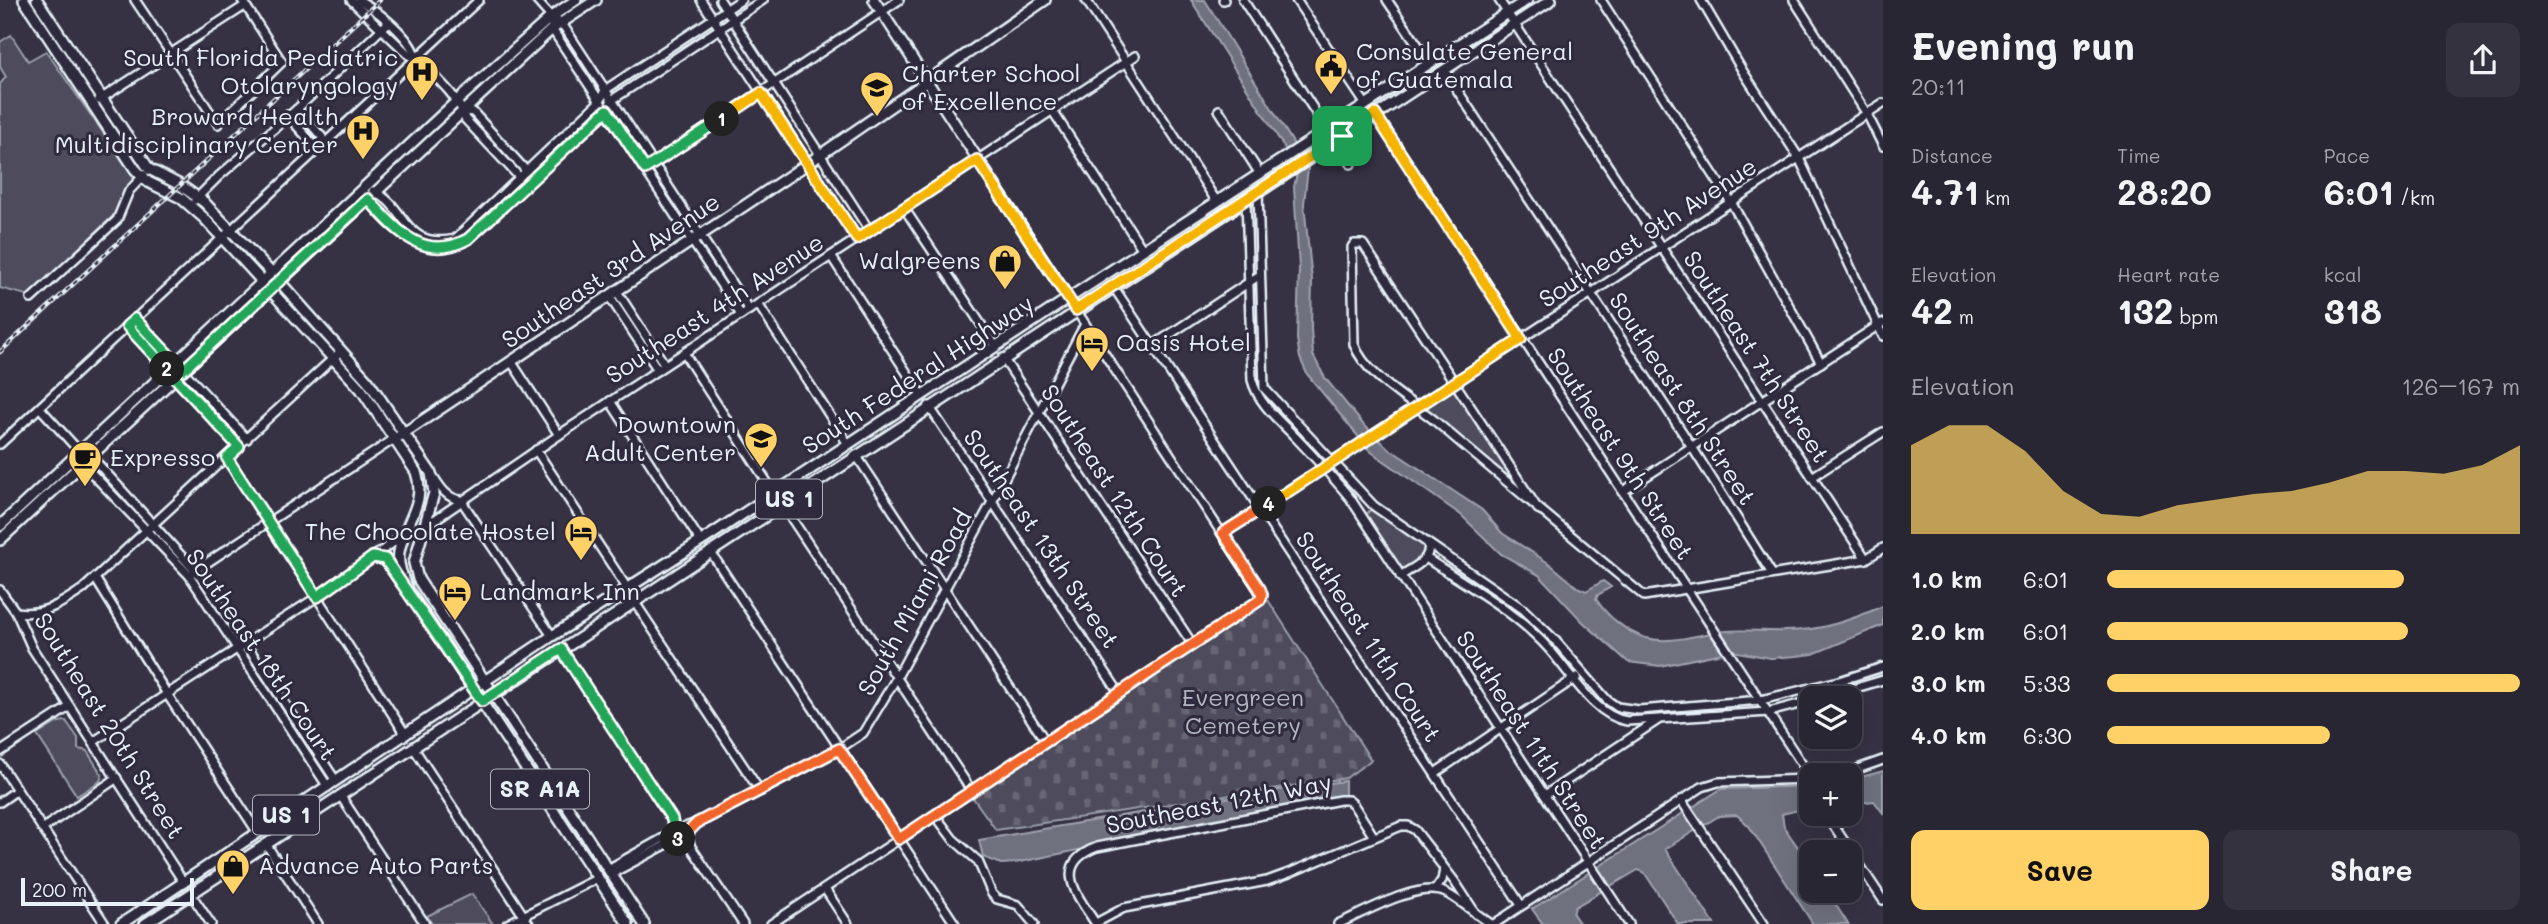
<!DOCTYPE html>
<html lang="en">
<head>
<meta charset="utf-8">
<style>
	:root { --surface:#282633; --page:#34323f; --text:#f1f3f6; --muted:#a5a5ac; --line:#44434e; --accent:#ffd166 }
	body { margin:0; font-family:Mali,sans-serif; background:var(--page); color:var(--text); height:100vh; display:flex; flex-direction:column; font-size:26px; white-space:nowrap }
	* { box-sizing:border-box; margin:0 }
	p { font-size:23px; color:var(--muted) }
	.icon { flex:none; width:38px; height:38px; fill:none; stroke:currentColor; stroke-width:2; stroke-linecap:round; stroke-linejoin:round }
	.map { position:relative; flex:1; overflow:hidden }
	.sheet { display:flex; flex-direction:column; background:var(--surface); width:665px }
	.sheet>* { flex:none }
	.controls { position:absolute; left:1799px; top:686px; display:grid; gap:14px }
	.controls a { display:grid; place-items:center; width:63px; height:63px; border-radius:14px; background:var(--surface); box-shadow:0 7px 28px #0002,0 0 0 2px var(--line); font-size:35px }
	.scale { position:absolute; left:21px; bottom:18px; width:173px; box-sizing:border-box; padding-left:7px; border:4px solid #e8f1f8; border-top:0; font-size:19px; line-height:24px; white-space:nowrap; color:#e8f1f8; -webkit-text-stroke:5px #2f2a3d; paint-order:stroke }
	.pin { position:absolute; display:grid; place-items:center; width:60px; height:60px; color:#fff; margin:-30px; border-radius:14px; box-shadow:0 4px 10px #0006 }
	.km { position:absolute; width:35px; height:35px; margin:-18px; border-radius:50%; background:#222; color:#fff; font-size:19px; line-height:35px; text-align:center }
	.round { display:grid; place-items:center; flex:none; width:74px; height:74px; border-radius:14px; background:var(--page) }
	.headline { display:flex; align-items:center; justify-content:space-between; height:119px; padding:0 28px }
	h1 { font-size:38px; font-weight:700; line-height:52px }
	.figures { display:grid; grid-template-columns:repeat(3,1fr); gap:10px; height:119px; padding:7px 28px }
	.figures div { display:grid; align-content:center }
	.figures b { font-size:35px; font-weight:700 }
	.figures small { font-size:19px; font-weight:400 }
	.figures p { font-size:19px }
	.chart { height:196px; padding:14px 28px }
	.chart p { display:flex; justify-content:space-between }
	.chart svg { width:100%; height:126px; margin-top:7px; fill:var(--accent); opacity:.7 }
	.cta { display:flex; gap:14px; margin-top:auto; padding:14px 28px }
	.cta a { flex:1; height:80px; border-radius:14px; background:var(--accent); color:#111; font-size:28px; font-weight:700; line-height:80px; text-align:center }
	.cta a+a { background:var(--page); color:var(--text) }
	ul { padding:0 28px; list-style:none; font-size:23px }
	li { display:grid; grid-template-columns:112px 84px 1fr; align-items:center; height:52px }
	li i { height:18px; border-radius:9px; background:var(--accent) }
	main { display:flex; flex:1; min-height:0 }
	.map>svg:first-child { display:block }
	.cemetery { fill:url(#cemetery-stones); stroke:#9a9eaa; stroke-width:2 }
	.green { fill:#4d4b5c; stroke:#9a9eaa; stroke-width:2 }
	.water { fill:#70717f; stroke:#a0a4af; stroke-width:2 }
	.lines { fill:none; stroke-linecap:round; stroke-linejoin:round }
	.minor-casing { stroke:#e8f1f8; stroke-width:12 }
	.major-casing { stroke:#e8f1f8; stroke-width:14 }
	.minor { stroke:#2f2a3d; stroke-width:7 }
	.major { stroke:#2f2a3d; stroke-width:9 }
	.rail-casing { stroke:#e8f1f8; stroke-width:4.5 }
	.rail { stroke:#2f2a3d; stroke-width:2; stroke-dasharray:5; stroke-linecap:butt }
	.split-1-casing { stroke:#fff; stroke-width:14 }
	.split-2-casing { stroke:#fff; stroke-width:14 }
	.split-3-casing { stroke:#fff; stroke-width:14 }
	.split-4-casing { stroke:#fff; stroke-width:14 }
	.split-5-casing { stroke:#fff; stroke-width:14 }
	.split-1 { stroke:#f5b400; stroke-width:9 }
	.split-2 { stroke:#22a559; stroke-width:9 }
	.split-3 { stroke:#22a559; stroke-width:9 }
	.split-4 { stroke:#f0652b; stroke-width:9 }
	.split-5 { stroke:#f5b400; stroke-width:9 }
	.labels { text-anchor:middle; stroke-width:6; stroke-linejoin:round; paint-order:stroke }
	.shield { fill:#2f2a3d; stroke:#b0b5c0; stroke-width:2 }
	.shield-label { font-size:23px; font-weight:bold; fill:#e8f1f8 }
	.poi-label { font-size:24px; fill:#e8f1f8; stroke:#2f2a3d; text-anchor:start }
	.street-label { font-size:24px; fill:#e8f1f8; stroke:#2f2a3d }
	.park-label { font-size:24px; fill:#b2b7c1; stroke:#2f2a3d }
</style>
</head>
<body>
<main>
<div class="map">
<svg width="1883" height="924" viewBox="0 0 1883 924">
	<defs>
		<pattern id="cemetery-stones" width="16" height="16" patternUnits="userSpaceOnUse" patternTransform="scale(1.75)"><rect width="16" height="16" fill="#4d4b5c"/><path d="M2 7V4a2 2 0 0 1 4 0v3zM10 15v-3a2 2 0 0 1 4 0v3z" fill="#676574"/></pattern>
	</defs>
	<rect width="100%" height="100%" fill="#363244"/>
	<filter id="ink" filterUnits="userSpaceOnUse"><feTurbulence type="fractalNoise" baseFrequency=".0143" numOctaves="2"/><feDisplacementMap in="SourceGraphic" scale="14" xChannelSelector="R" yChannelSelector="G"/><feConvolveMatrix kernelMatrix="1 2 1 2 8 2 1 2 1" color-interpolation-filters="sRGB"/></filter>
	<g filter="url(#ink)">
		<polygon class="cemetery" points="1268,600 1371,760 1346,778 996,830 971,795"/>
		<g class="green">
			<polygon points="11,35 28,61 46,51 134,177 115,214 30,296 0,288 0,84 6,77 0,67 0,42"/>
			<polygon points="1451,389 1456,390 1512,474 1511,478 1427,411 1428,404"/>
			<path d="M1371,509L1422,542L1427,548C1422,559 1411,569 1399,569L1364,517Z"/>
			<polygon points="66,721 78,738 78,749 87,751 102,775 100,781 77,796 37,735 58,722"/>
			<polygon points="472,894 493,924 432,924 427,916"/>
		</g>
		<g class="water">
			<path d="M1191,0H1205L1308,167L1304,204L1312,280L1311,329L1313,355L1325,378L1362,423L1388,448L1482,510L1502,533L1550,564L1577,587L1586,591L1603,581L1611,587L1598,595L1596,599C1607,616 1626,632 1646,638C1672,645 1700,633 1726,631C1745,629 1766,632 1785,631C1821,631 1851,620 1883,606V625L1813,654L1796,656L1771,658L1732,651L1660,666L1628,662L1583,622L1539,575L1501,554L1461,515L1370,451L1307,374L1300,358L1297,339L1299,268L1294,187L1298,169Z"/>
			<polygon points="1883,771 1883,813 1874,801 1850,804 1850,780"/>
			<polygon points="1345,781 1345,795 1015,863 1001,864 983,857 979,840 1250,794"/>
			<polygon points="1811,786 1811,807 1782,814 1784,827 1811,866 1811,891 1827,891 1848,924 1813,924 1749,826 1737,815 1719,816 1665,849 1714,924 1678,924 1644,872 1638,870 1575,907 1573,914 1580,924 1543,924 1532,909 1721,789"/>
		</g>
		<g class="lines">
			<g class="minor-casing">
				<g id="minor">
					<polyline points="135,0 218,124 282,62 242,0"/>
					<path d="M351,0L409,55L416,58C431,73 461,98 465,119L522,180"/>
					<path d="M359,0C378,11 411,37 416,58"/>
					<polyline points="536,0 551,17 561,22 749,310"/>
					<polyline points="701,0 857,239"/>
					<polyline points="720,0 869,230"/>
					<polyline points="1086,0 1217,202"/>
					<polyline points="1223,0 1224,0"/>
					<polyline points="1243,0 1327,130"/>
					<polyline points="1296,0 1366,105"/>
					<polyline points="1387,0 1430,63"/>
					<polyline points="1499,0 1866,559"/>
					<polyline points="1601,0 1731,202 1821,363"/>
					<polyline points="1701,0 1742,70 1799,158 1883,336"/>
					<polyline points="1794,0 1867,114 1883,146"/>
					<polyline points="551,17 552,29 741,315"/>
					<polyline points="1444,70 1692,447 1772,574"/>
					<polyline points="99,100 246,5"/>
					<polyline points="1052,110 1143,250"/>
					<polyline points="1219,110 1260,174"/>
					<polyline points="464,111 473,112 530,175"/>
					<polyline points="1375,114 1811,778"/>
					<polyline points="287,115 314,145 322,145 322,137 297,109"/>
					<polyline points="1342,136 1351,155 1351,164"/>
					<polyline points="652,165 899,0"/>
					<path d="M363,190C385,226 424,262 468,239L607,110L612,100L763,0"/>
					<path d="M373,191C408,206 402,250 455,239L600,101L605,90L741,0"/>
					<polyline points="1258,191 1264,388 1374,506 1523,609 1554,639 1607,700 1617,707 1639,710 1761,700 1839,681 1883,667"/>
					<path d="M1246,199L1252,380C1258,404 1281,422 1298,440C1316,459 1334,478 1350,498L1629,924"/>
					<polyline points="195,200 219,176 297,109 389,22"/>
					<polyline points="904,208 996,347"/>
					<polyline points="831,256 922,396"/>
					<polyline points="1113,286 1521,905"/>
					<polyline points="616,290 665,365"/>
					<polyline points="609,296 658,370"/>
					<polyline points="31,299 117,220 129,191 144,175"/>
					<polyline points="758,304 848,444"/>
					<polyline points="135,319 247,439"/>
					<polyline points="127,326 239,447"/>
					<polyline points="1152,346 1260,275"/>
					<polyline points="684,353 774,493"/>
					<polyline points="1003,358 1193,645"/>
					<polyline points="511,361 559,435"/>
					<polyline points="610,401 701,542"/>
					<polyline points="929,406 1120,694"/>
					<polyline points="40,408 80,452 91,456 205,582 336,781"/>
					<polyline points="0,444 479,0"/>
					<polyline points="536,450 627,588"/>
					<polyline points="80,452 82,463 189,575 328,787"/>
					<polyline points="856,455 1046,742"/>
					<polyline points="227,458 406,735"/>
					<path d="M433,476C440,487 447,499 461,500L552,636"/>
					<polyline points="1812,477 1883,432"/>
					<polyline points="1622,492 1882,323"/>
					<polyline points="782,504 971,790"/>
					<path d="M1538,509L1363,244H1354L1352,247L1354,344C1364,374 1409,400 1434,420C1503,479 1574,538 1644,596L1866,559L1883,548"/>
					<polyline points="424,527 559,435 1135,56"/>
					<polyline points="1223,533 1883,103"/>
					<polyline points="710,551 955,924"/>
					<path d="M1426,558C1468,586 1515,611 1549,649C1570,672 1594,716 1627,721L1769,712L1811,701"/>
					<polyline points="193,572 394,439"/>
					<path d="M1400,576C1412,568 1432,561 1428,544"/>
					<polyline points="95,578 167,694 258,833"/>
					<polyline points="0,590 16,612 32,648 184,883"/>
					<polyline points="634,601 760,791"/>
					<path d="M16,612C43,616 61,604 83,589L341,351"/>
					<polyline points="561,649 670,816 675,828"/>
					<polyline points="1822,698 1883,680"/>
					<polyline points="93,742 317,597 404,535"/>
					<polyline points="413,747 529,924"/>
					<polyline points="0,752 69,707"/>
					<polyline points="0,764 105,924"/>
					<polyline points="1435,773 1577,677"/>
					<polyline points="1831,775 1849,772 1883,760"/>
					<polyline points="340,795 425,924"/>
					<polyline points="1545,795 1658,720"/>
					<polyline points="1681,800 1764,924"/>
					<polyline points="0,802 17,790"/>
					<polyline points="1826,814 1883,900"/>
					<polyline points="935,815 953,839 978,861 992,894 997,899 1018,905 1034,924"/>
					<polyline points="685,827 697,823 760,791 839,749 863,733 897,677 992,502 1085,324"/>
					<polyline points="42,829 117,778"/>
					<polyline points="687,836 691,847 743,924"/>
					<polyline points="266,844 318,924"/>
					<polyline points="608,869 674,832"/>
					<polyline points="611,874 677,839"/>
					<polyline points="825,889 848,924"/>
					<polyline points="1435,890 1442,880 1444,870"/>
					<polyline points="191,894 211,924"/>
					<polyline points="1096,923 1124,908 1267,881 1289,873 1401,826 1408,826 1415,830 1455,882 1476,914"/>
					<polyline points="507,924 598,878"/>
					<polyline points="771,924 1260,600 1262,595 1076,310"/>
					<path d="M1096,924C1078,896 1050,865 1097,847L1340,800H1348L1353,804L1374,837"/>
					<path d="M1338,924C1363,913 1420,880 1446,893C1461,901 1476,914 1491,924"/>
					<polyline points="1494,924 1702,787 1718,782 1811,779"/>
				</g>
			</g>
			<g class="major-casing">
				<g id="major">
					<path d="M24,0L135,169L148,182L181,198L204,218L361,389L416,472C427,504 404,522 399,552C397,565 403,578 408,590L628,924"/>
					<polyline points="37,0 149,169 180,185 204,202 279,281 368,381 431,473 434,493 414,563 418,579 644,924"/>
					<polyline points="874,0 1076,310"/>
					<polyline points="398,437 807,164 1045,0"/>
					<polyline points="0,526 457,101 551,17 576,0"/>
					<polyline points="0,540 552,29 596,0"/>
					<polyline points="373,557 385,559 401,582"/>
					<polyline points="121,924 552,636 711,535 1069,298 1527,0"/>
					<polyline points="145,924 1551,0"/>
				</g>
			</g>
			<use href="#minor" class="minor"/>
			<use href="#major" class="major"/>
			<g class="rail-casing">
				<polyline id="rail" points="0,352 380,0"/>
			</g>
			<use href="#rail" class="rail"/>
		</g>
	</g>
	<g class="lines" filter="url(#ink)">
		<g class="split-1-casing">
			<polyline id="split-1" points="722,119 761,93 857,239 977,160 1076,310 1342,136"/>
		</g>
		<g class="split-2-casing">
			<path id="split-2" d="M167,369L127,326L135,319L183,370L368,199C397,230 423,263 468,239L607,110L645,169L722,119"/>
		</g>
		<g class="split-3-casing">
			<polyline id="split-3" points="167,369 239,447 227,458 317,597 373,557 385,559 482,701 561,649 672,819 674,835 678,839"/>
		</g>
		<g class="split-4-casing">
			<polyline id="split-4" points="678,839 685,838 688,832 697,823 839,749 899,839 1260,600 1262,595 1260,589 1223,533 1269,504"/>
		</g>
		<g class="split-5-casing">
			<polyline id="split-5" points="1269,504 1521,339 1375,114 1342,136"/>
		</g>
		<use href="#split-1" class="split-1"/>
		<use href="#split-2" class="split-2"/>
		<use href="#split-3" class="split-3"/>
		<use href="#split-4" class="split-4"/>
		<use href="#split-5" class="split-5"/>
	</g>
	<defs>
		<g id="civic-pin" transform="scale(1.75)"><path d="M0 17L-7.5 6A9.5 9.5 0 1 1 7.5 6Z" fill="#ffd166" stroke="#2f2a3d"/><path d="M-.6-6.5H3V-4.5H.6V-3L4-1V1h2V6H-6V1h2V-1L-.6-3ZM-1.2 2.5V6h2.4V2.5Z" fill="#111"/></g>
		<g id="hospital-pin" transform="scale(1.75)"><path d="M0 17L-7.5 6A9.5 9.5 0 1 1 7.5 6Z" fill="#ffd166" stroke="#2f2a3d"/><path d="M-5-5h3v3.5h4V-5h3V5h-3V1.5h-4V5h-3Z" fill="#111"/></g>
		<g id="school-pin" transform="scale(1.75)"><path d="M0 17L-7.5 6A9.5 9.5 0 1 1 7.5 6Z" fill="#ffd166" stroke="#2f2a3d"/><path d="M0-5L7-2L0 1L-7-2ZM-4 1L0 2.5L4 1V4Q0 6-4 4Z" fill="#111"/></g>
		<g id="shop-pin" transform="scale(1.75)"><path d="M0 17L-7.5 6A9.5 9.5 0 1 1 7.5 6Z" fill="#ffd166" stroke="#2f2a3d"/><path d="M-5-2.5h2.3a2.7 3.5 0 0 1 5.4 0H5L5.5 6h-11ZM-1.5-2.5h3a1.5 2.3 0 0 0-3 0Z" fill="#111"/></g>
		<g id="hotel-pin" transform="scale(1.75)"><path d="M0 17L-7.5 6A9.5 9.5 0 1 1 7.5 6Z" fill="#ffd166" stroke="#2f2a3d"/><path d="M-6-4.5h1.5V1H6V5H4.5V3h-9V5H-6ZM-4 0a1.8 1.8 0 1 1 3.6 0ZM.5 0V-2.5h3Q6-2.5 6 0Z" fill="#111"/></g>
		<g id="cafe-pin" transform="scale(1.75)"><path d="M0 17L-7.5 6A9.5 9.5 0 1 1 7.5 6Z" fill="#ffd166" stroke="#2f2a3d"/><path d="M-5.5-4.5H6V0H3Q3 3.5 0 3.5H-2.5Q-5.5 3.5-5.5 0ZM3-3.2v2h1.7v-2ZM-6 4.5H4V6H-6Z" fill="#111"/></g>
	</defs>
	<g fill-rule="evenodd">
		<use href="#civic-pin" x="1331" y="66"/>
		<use href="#hospital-pin" x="422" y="72"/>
		<use href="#school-pin" x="877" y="88"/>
		<use href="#hospital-pin" x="363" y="131"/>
		<use href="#shop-pin" x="1005" y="261"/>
		<use href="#hotel-pin" x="1092" y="343"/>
		<use href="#school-pin" x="761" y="439"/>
		<use href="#cafe-pin" x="85" y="458"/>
		<use href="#hotel-pin" x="581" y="532"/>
		<use href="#hotel-pin" x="455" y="592"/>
		<use href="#shop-pin" x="233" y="866"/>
	</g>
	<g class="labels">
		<g class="shield">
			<rect x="756" y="479.5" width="66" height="39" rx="5"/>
			<rect x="491" y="769.5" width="98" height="39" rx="5"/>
			<rect x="253" y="795.5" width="66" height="39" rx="5"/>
		</g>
		<g class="shield-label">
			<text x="789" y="507">US 1</text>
			<text x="540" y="797">SR A1A</text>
			<text x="286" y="823">US 1</text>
		</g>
		<g class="poi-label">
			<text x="1356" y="60">Consulate General<tspan x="1356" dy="28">of Guatemala</tspan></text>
			<text x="398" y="66" text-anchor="end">South Florida Pediatric<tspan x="398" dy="28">Otolaryngology</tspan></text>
			<text x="902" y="82">Charter School<tspan x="902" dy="28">of Excellence</tspan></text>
			<text x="338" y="125" text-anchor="end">Broward Health<tspan x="338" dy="28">Multidisciplinary Center</tspan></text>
			<text x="981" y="269" text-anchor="end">Walgreens</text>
			<text x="1116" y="351">Oasis Hotel</text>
			<text x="736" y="433" text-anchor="end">Downtown<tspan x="736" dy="28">Adult Center</tspan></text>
			<text x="110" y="466">Expresso</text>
			<text x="556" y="540" text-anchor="end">The Chocolate Hostel</text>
			<text x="480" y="600">Landmark Inn</text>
			<text x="258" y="874">Advance Auto Parts</text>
		</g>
		<g class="street-label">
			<text transform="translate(1648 233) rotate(-33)" y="8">Southeast 9th Avenue</text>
			<text transform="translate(611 271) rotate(-34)" y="8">Southeast 3rd Avenue</text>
			<text transform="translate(715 309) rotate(-33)" y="8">Southeast 4th Avenue</text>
			<text transform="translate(1756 357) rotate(57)" y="8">Southeast 7th Street</text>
			<text transform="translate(918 375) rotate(-33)" y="8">South Federal Highway</text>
			<text transform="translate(1682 399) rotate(57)" y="8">Southeast 8th Street</text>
			<text transform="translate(1620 454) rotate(57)" y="8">Southeast 9th Street</text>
			<text transform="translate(1114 491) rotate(57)" y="8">Southeast 12th Court</text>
			<text transform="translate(1041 539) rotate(56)" y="8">Southeast 13th Street</text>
			<text transform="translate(915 603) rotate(-61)" y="8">South Miami Road</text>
			<text transform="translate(1368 637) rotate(57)" y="8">Southeast 11th Court</text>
			<text transform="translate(261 655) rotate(56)" y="8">Southeast 18th Court</text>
			<text transform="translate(109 726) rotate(58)" y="8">Southeast 20th Street</text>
			<text transform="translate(1531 740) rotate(57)" y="8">Southeast 11th Street</text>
			<text transform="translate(1219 804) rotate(-11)" y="8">Southeast 12th Way</text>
		</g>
		<g class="park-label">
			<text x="1243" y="706">Evergreen<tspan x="1243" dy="28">Cemetery</tspan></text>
		</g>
	</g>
</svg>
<div class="controls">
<a><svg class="icon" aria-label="layers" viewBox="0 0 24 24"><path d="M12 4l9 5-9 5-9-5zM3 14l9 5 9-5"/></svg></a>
<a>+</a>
<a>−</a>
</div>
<div class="scale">200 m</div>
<div class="pin" style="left:1342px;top:136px;background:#1e9e55"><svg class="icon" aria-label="arrive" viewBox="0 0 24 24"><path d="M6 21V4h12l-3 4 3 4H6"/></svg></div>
<b class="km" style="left:722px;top:119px">1</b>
<b class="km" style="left:167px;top:369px">2</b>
<b class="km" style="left:678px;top:839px">3</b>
<b class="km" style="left:1269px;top:504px">4</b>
</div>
<section class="sheet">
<div class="headline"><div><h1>Evening run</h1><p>20:11</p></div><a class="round"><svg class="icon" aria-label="share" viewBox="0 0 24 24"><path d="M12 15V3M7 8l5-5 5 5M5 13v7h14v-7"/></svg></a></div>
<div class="figures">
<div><p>Distance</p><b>4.71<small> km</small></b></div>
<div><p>Time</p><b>28:20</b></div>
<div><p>Pace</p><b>6:01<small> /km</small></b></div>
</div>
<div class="figures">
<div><p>Elevation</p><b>42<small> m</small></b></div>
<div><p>Heart rate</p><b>132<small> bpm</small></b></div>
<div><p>kcal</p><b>318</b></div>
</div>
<div class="chart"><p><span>Elevation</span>126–167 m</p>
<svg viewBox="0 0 160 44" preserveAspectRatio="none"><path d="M0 44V13L10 6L20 6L30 15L40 29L50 37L60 38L70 34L80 32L90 30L100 29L110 26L120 22L130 22L140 23L150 20L160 13V44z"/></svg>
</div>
<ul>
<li><b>1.0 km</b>6:01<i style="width:72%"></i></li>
<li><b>2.0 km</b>6:01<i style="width:73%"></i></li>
<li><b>3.0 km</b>5:33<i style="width:100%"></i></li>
<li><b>4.0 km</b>6:30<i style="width:54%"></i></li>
</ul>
<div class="cta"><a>Save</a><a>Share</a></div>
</section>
</main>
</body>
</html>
